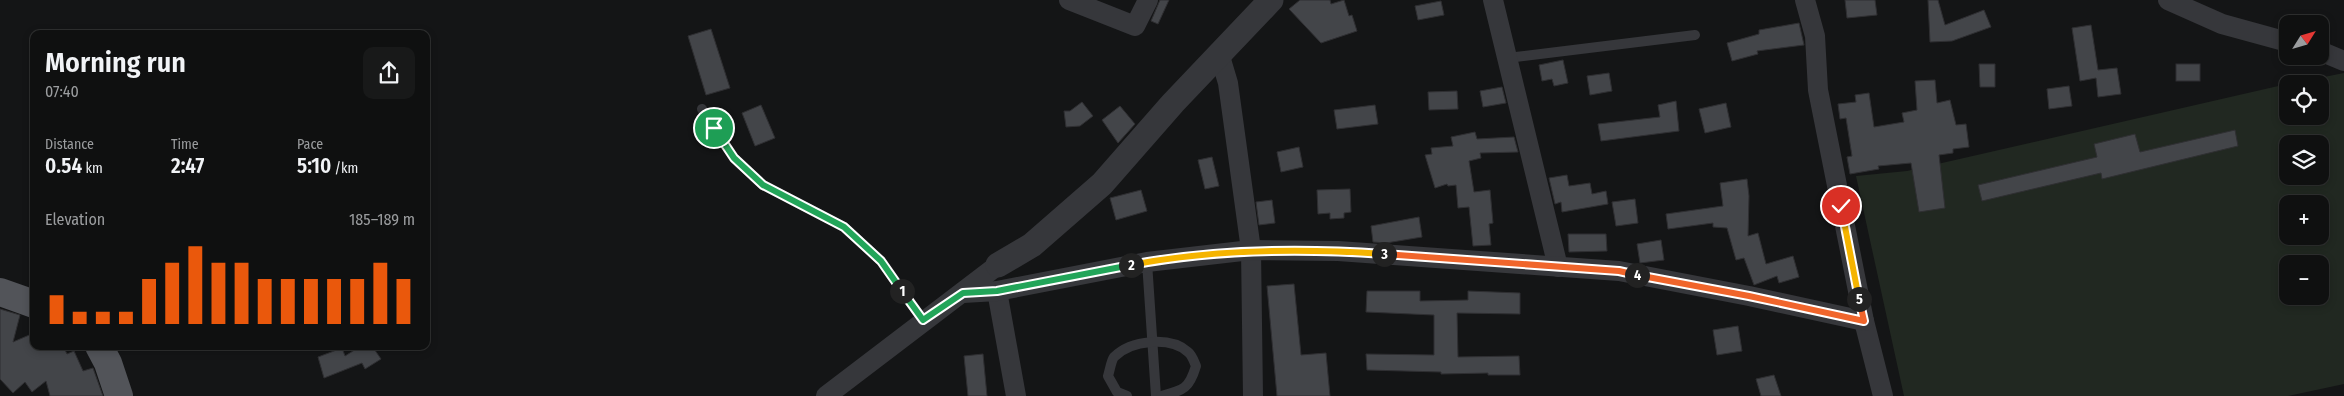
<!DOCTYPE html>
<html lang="en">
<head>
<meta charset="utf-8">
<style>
	:root { --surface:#0f1010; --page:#181919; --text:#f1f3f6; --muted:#9b9d9f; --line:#2f3030; --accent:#ea580c }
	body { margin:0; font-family:"Fira Sans Condensed",sans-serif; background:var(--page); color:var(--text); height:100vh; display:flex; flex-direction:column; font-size:19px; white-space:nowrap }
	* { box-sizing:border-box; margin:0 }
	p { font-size:16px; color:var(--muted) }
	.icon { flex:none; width:28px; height:28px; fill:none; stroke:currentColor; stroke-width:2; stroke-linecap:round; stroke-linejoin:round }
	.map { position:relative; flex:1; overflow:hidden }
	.side { position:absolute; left:30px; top:30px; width:400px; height:320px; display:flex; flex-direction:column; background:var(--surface); border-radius:10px; box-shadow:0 2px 8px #0003,0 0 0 1px var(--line) }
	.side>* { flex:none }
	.needle { width:32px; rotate:53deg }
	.tools { position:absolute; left:2279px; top:15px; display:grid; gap:10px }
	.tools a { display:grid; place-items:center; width:50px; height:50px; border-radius:10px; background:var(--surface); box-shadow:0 2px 8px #0003,0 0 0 1px var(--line); font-size:25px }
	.pin { position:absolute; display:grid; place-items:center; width:42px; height:42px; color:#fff; margin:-21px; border:2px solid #fff; border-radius:50%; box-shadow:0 1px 5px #0007 }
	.km { position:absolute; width:25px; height:25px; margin:-12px; border-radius:50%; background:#222; color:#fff; font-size:14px; line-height:25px; text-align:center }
	.round { display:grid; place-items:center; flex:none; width:52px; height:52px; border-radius:10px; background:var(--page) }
	.overview { display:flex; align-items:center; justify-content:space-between; height:85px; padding:0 15px }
	h1 { font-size:28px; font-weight:600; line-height:38px }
	.stats { display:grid; grid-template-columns:repeat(3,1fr); gap:8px; height:85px; padding:5px 15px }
	.stats div { display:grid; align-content:center }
	.stats b { font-size:21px; font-weight:600 }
	.stats small { font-size:14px; font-weight:400 }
	.stats p { font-size:14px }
	.chart { height:140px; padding:10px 15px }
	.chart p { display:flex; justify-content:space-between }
	.chart svg { width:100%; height:90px; margin-top:5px; stroke:var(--accent); stroke-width:6 }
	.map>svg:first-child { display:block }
	.green { fill:#212821; fill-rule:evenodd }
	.building { fill:#434549; stroke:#2f2f32 }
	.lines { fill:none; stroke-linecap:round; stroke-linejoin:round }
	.service { stroke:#36373b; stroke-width:10 }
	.minor { stroke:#36373b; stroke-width:20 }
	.tertiary { stroke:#36373b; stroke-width:25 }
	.primary { stroke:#525459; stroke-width:28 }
	.split-1-casing { stroke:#fff; stroke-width:10 }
	.split-2-casing { stroke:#fff; stroke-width:10 }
	.split-3-casing { stroke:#fff; stroke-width:10 }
	.split-4-casing { stroke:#fff; stroke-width:10 }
	.split-5-casing { stroke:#fff; stroke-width:10 }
	.split-6-casing { stroke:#fff; stroke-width:10 }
	.split-1 { stroke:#22a559; stroke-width:6 }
	.split-2 { stroke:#22a559; stroke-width:6 }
	.split-3 { stroke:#f5b400; stroke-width:6 }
	.split-4 { stroke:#f0652b; stroke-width:6 }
	.split-5 { stroke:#f0652b; stroke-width:6 }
	.split-6 { stroke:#f5b400; stroke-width:6 }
</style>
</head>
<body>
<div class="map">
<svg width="2344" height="396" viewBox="0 0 2344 396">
	<rect width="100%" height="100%" fill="#141516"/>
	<path class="green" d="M2344,73V384L2288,396H1904L1856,176L1907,171L2287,84L2288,116H2320V84H2289ZM2288,144H2320V176H2288ZM2288,204H2320V236H2288ZM2288,264H2320V296H2288Z"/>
	<g class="building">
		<polygon points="1160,0 1169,0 1158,24 1151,21"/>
		<polygon points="1300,0 1330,0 1331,4 1344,0 1349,16 1352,15 1357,31 1321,43 1289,9"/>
		<polygon points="1845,0 1875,0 1877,15 1847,18"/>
		<polygon points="1928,0 1938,0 1945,25 1984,10 1991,27 1952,41 1930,42"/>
		<polygon points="1441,1 1444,15 1418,20 1415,6"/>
		<polygon points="1799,23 1804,45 1757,51 1758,54 1732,61 1727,43 1759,34 1759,30"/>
		<polygon points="2091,25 2098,70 2117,68 2121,94 2098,97 2096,78 2080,81 2072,28"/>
		<polygon points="711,29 730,88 706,95 688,36"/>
		<polygon points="1563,60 1568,83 1554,86 1552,79 1542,81 1539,65"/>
		<polygon points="1979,64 1995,64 1995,87 1980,87"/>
		<rect x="2176" y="64" width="24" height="17"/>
		<polygon points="1609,73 1612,91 1590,95 1587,76"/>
		<polygon points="1935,80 1937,103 1950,100 1956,125 1966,124 1969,147 1953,149 1953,153 1939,155 1945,208 1919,212 1911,163 1878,166 1879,169 1850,174 1847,157 1852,156 1846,118 1840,119 1838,104 1856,102 1855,95 1869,93 1874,127 1904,122 1902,113 1917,110 1915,81"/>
		<polygon points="2069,86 2072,106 2049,109 2047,89"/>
		<polygon points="1502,87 1506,103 1483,107 1480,91"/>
		<polygon points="1457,91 1458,109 1429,110 1428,92"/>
		<polygon points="1676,101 1679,131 1601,141 1598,124 1660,117 1658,105"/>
		<polygon points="1082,102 1093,116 1080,126 1066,127 1064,111 1070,111"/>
		<polygon points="1726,103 1731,127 1705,133 1699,109"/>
		<polygon points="761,105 775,138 755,146 742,113"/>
		<polygon points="1375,105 1378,124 1337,129 1334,110"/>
		<polygon points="1120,106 1135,124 1118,143 1102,120"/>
		<polygon points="2235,130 2238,146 2102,179 2101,173 1982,201 1978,185 2097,157 2094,144 2135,134 2140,152"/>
		<polygon points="1475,132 1477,139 1514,137 1518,152 1480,153 1481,158 1469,161 1474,192 1490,190 1493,223 1489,224 1491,245 1473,246 1469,207 1458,208 1456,185 1448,186 1447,184 1435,188 1425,155 1432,154 1431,148 1453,146 1451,137"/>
		<polygon points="1299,147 1303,167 1281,172 1277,152"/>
		<polygon points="1212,157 1219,186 1205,189 1198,160"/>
		<polygon points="1567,175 1569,186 1590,183 1592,194 1606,191 1608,204 1562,212 1561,202 1555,204 1549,178"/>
		<polygon points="1747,179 1749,196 1748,236 1758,233 1766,264 1793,256 1799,277 1779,283 1777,276 1754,285 1744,258 1736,260 1727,228 1713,227 1713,223 1668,229 1666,214 1723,206 1720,183"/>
		<polygon points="1350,189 1351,212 1344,213 1344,218 1330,219 1330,213 1318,214 1317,190"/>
		<polygon points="1141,190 1147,211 1116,220 1110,198"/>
		<polygon points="1635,199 1638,223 1616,226 1612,202"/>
		<polygon points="1272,200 1275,223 1259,225 1256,202"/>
		<polygon points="1419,217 1422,237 1386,243 1373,242 1371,226"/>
		<polygon points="1568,234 1606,234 1607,251 1569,252"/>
		<polygon points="1661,240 1664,260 1640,263 1637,244"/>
		<polygon points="1294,284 1301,355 1326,353 1330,396 1277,396 1267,286"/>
		<polygon points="1367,291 1420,291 1420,301 1468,300 1468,291 1520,293 1520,314 1457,313 1458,357 1519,356 1520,375 1488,375 1488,373 1441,374 1441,372 1367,370 1366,354 1434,355 1434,315 1366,312"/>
		<polygon points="0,309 20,315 13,342 34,333 34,346 63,346 67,354 74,351 83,371 93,368 103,396 50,396 46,381 32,392 25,382 13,393 0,379"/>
		<polygon points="1738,326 1742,351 1717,355 1713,330"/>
		<polygon points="361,346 372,346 381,359 365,369 362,363 324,378 318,357 342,348 345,356"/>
		<polygon points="983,354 987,396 968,396 964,356"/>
		<polygon points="1774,375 1781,396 1761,396 1756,379"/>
	</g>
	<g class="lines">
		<g class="service">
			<polyline points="1507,58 1695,35"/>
			<polyline points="702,109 734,158 763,185 844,227 881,261 923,320"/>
			<polyline points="1147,262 1156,396"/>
			<path d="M1127,396L1117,392L1108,376C1110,370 1111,361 1114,357C1131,340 1170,336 1188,352C1192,355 1194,361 1196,366C1189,389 1184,390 1161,396"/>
		</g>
		<g class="minor">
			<polyline points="1069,0 1135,26 1148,0"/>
			<polyline points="1493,0 1558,267"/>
			<polyline points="1805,0 1815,36 1818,90 1864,321 1883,396"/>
			<polyline points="2168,0 2222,24 2288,42"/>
			<polyline points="2320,51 2344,61"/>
			<polyline points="1219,53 1228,83 1251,250 1253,396"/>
			<polyline points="997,291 1016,396"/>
			<polyline points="963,293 997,291 1147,262 1251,250 1338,251 1619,271 1749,296 1864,321"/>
			<polyline points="826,396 998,265"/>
		</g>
		<polyline class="tertiary" points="998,265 1032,245 1102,184 1173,103 1271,0"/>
		<g class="primary">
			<polyline points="0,292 34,304"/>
			<polyline points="99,346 108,363 119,396"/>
		</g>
	</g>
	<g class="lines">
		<g class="split-1-casing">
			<polyline id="split-1" points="714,128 734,158 763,185 844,227 881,261 902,291"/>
		</g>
		<g class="split-2-casing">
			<polyline id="split-2" points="902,291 923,320 963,293 997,291 1131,265"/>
		</g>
		<g class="split-3-casing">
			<path id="split-3" d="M1131,265C1214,249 1300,248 1384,254"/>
		</g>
		<g class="split-4-casing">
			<polyline id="split-4" points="1384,254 1619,271 1637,275"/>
		</g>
		<g class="split-5-casing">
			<polyline id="split-5" points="1637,275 1749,296 1864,321 1859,299"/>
		</g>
		<g class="split-6-casing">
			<polyline id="split-6" points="1841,206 1859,299"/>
		</g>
		<use href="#split-1" class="split-1"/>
		<use href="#split-2" class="split-2"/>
		<use href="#split-3" class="split-3"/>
		<use href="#split-4" class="split-4"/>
		<use href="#split-5" class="split-5"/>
		<use href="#split-6" class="split-6"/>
	</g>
</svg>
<div class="tools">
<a><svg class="needle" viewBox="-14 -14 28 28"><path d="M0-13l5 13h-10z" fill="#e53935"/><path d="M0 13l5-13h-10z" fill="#9b9d9f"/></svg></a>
<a><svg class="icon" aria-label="locate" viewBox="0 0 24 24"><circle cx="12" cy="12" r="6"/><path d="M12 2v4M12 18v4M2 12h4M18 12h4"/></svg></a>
<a><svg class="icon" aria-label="layers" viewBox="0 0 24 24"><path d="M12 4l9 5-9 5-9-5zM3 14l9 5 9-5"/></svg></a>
<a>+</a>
<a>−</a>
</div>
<div class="pin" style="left:714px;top:128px;background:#1e9e55"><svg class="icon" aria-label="arrive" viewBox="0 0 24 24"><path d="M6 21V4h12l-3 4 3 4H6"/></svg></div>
<div class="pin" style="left:1841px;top:206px;background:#d93025"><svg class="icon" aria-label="check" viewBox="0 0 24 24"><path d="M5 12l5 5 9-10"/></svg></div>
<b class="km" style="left:902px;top:291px">1</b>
<b class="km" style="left:1131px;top:265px">2</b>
<b class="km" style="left:1384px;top:254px">3</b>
<b class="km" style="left:1637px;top:275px">4</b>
<b class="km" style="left:1859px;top:299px">5</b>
<section class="side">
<div class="overview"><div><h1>Morning run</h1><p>07:40</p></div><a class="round"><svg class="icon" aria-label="share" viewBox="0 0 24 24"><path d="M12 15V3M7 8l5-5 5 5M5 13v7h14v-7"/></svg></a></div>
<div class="stats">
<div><p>Distance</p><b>0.54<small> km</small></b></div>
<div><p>Time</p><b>2:47</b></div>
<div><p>Pace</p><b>5:10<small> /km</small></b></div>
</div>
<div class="chart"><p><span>Elevation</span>185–189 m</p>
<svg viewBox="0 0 160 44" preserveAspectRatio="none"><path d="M5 44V30M15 44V38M25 44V38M35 44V38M45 44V22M55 44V14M65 44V6M75 44V14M85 44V14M95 44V22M105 44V22M115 44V22M125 44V22M135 44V22M145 44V14M155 44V22"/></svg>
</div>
</section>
</div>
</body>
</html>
